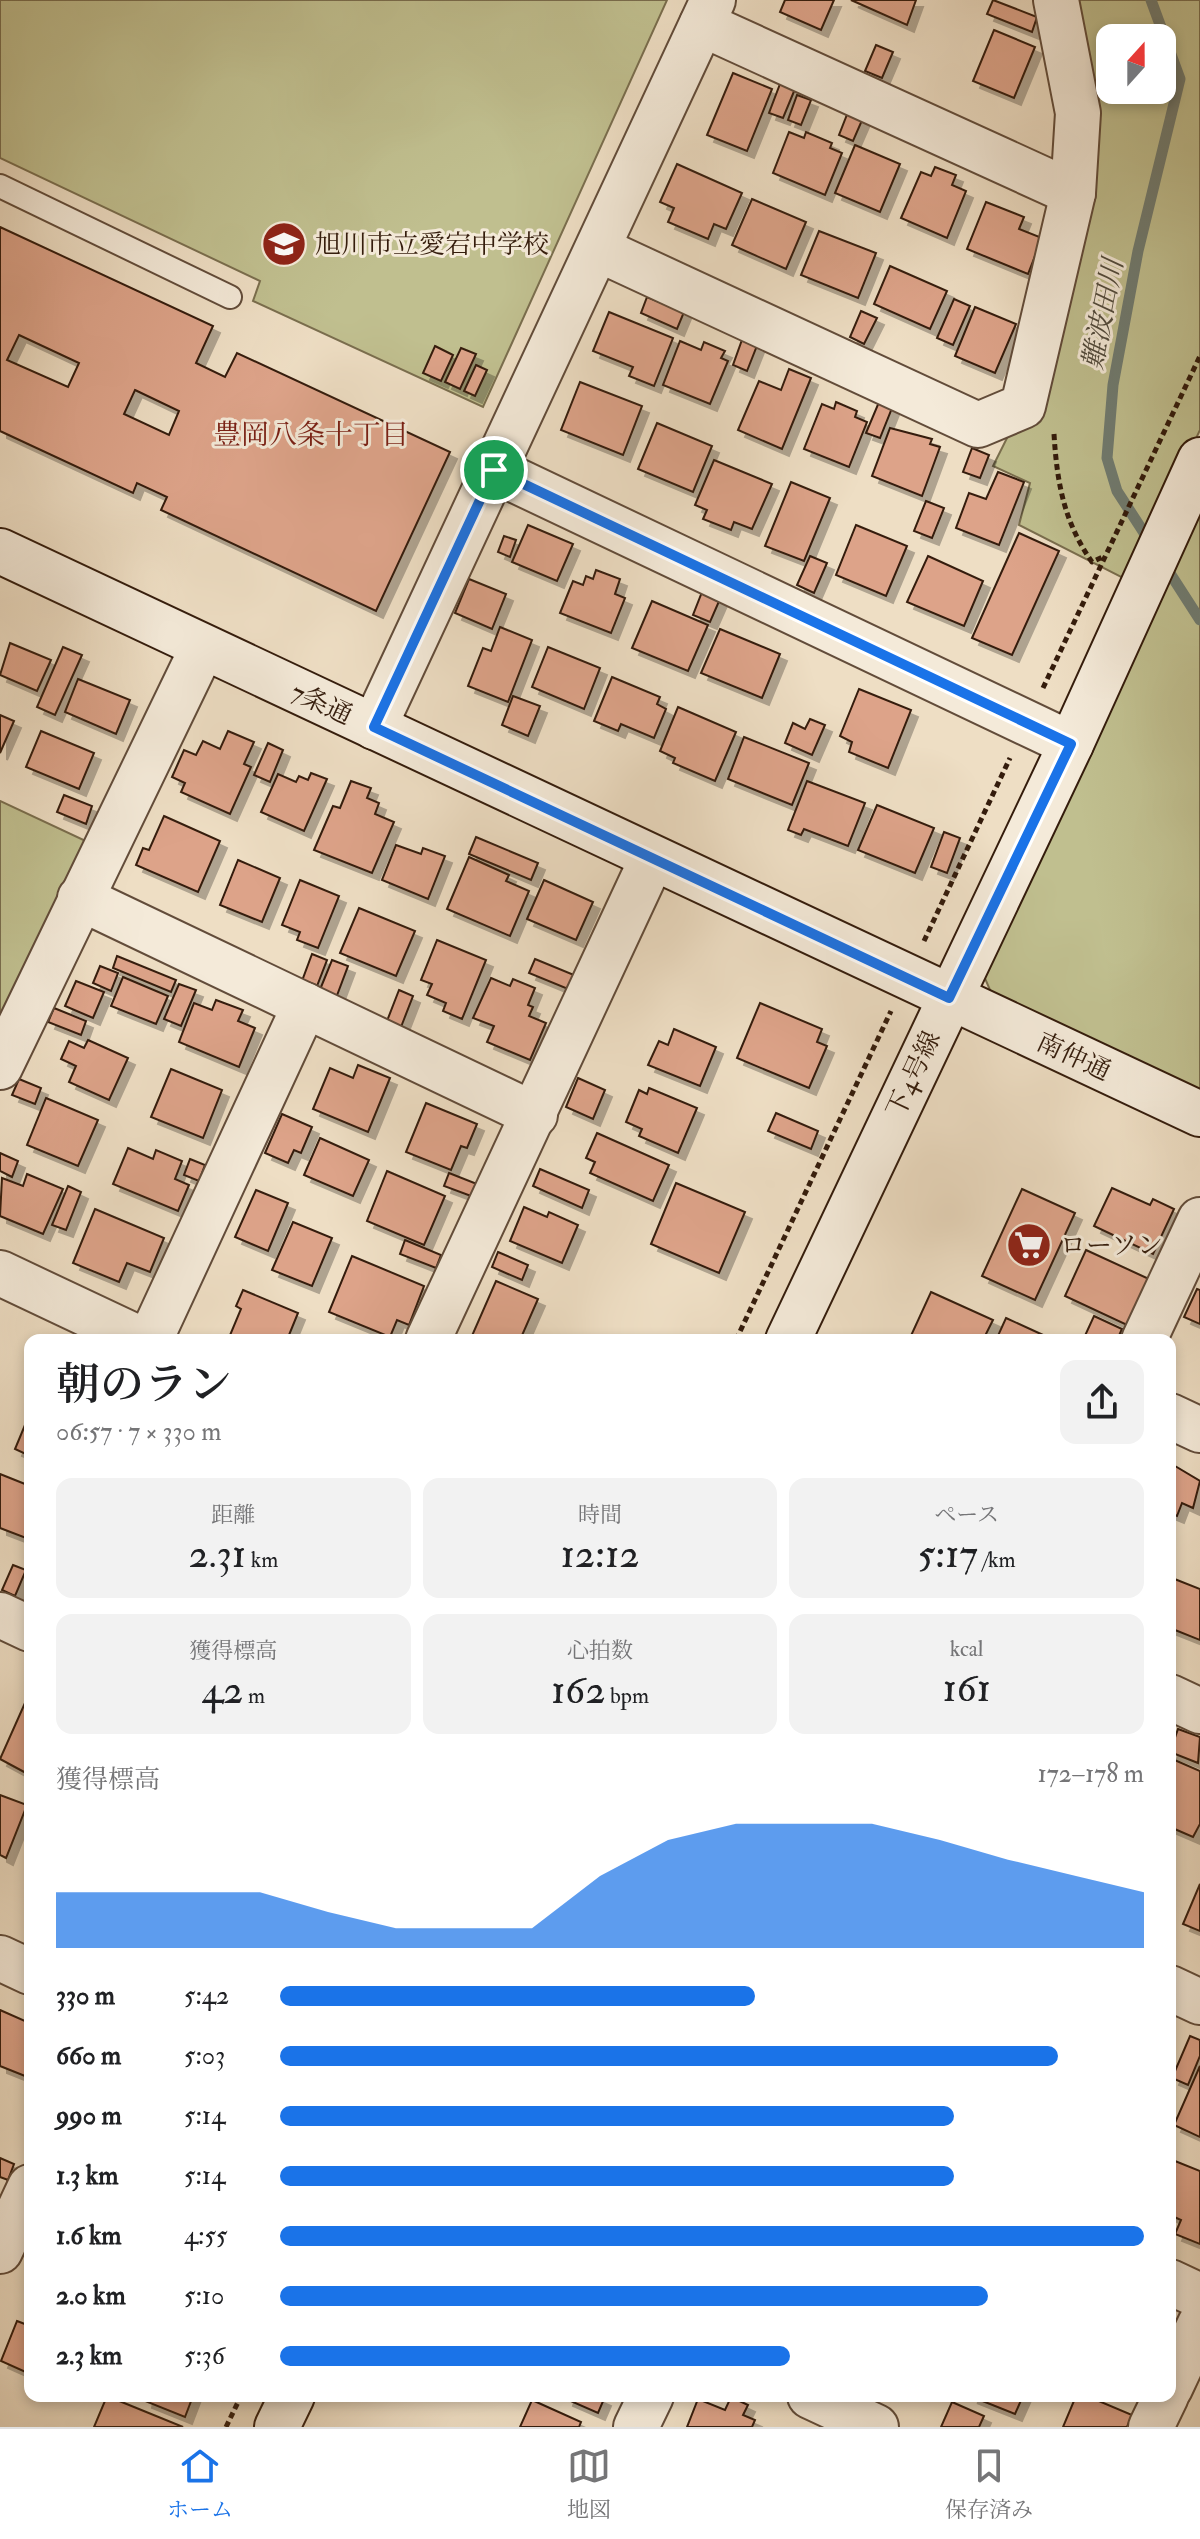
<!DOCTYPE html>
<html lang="ja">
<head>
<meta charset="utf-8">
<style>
	:root { --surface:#fff; --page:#f2f2f2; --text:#202124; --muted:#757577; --line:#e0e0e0; --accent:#1a73e8 }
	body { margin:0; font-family:"IM FELL Double Pica","Noto Serif JP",serif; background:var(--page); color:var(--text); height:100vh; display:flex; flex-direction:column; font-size:30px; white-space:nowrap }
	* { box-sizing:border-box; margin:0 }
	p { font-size:26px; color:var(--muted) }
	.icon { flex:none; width:44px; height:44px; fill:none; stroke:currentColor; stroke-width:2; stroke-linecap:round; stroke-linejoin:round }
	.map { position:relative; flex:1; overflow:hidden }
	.drawer { position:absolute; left:24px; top:1334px; width:1152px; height:1068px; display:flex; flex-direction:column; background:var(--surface); border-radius:16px; box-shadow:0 4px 12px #0003 }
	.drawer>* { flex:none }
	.needle { width:52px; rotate:21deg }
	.fabs { position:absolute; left:1096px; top:24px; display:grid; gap:16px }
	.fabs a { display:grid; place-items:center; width:80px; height:80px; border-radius:16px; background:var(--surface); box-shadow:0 4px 12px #0003; font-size:40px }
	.pin { position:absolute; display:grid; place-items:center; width:68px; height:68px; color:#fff; margin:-34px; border:4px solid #fff; border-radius:50%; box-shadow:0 2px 8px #0007 }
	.round { display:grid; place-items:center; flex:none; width:84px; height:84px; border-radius:16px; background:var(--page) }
	.summary { display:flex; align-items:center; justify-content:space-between; height:136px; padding:0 32px }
	h1 { font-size:44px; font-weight:600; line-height:60px }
	.metrics { display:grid; grid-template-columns:repeat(3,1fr); gap:12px; height:136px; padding:8px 32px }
	.metrics div { display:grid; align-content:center; border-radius:16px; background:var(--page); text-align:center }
	.metrics b { font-size:40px; font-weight:600 }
	.metrics small { font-size:22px; font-weight:400 }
	.metrics p { font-size:22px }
	.chart { height:224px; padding:16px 32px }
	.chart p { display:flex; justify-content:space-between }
	.chart svg { width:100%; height:144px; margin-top:8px; fill:var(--accent); opacity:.7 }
	ul { padding:0 32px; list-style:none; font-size:26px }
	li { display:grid; grid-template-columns:128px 96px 1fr; align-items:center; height:60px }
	li i { height:20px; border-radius:10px; background:var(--accent) }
	.tab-bar { display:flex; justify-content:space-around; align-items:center; height:112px; border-top:2px solid var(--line); background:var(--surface); font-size:22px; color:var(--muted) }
	.tab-bar a { display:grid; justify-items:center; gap:4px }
	.tab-bar .active { color:var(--accent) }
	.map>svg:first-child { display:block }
	.green { fill:#c0bf8f; stroke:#7a6e4e; stroke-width:2; fill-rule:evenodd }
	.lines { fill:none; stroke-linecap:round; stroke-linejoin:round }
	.stream { stroke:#717c71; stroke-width:11 }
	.building { fill:#dda389; stroke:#341c0c; stroke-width:2; fill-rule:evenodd; filter:url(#shadow) }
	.lane-casing { stroke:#624c3a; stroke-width:26 }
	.street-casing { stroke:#624c3a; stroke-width:48 }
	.secondary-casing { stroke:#341c0c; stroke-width:48 }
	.path { stroke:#341c0c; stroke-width:5; stroke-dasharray:6 4; stroke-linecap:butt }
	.lane { stroke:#f4ead9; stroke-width:22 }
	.street { stroke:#f4ead9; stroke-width:44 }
	.secondary { stroke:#f4ead9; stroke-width:44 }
	.route-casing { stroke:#fff; stroke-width:16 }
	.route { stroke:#1a73e8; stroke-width:10 }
	.labels { text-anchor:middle; stroke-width:6; stroke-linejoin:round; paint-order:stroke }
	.poi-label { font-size:26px; fill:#341c0c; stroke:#f4ead9; text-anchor:start }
	.street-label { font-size:26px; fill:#341c0c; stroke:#f4ead9 }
	.water-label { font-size:28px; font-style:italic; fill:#524c3e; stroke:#f4ead9 }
	.neighbourhood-label { font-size:28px; fill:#7a1f14; stroke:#f4ead9 }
</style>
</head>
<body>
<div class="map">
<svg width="1200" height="2427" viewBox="0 0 1200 2427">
	<defs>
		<filter id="shadow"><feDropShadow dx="7" dy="7" stdDeviation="0" flood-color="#0004"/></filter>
	</defs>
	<rect width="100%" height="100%" fill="#eedec4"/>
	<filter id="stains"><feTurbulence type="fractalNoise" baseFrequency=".0025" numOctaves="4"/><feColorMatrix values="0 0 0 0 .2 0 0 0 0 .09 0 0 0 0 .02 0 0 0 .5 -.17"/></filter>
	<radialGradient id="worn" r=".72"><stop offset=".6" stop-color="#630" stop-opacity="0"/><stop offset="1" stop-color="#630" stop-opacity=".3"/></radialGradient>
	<g class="green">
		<polygon points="0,0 667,0 483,407 253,301 260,281 0,158"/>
		<path d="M1056,0H1200V430L1129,581L1019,525L1030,483L993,466L1023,406L1073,193ZM1110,38H1162V90H1110Z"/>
		<polygon points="1200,506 1200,1102 997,1006 980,967"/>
		<polygon points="0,801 90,843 0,1039"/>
	</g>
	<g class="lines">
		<g class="stream">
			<polyline points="1150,542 1117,491 1107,458 1113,385 1138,251 1180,79 1151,0"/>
			<polyline points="1164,564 1200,620"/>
		</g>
	</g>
	<g class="building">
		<polygon points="785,0 834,0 821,30 780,12"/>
		<polygon points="851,0 916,0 907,25"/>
		<polygon points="993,0 1037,17 1032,32 987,14"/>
		<polygon points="994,30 1035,47 1014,98 973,81"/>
		<polygon points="876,45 893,52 882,78 865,71"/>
		<polygon points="733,73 772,89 747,151 707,135"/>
		<polygon points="780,84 795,89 783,118 769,113"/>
		<polygon points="797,95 811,100 801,125 788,120"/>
		<polygon points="848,112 863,118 853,141 839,135"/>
		<polygon points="789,132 804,138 806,132 832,143 830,148 842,153 825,195 773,173"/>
		<polygon points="855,145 900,164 880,212 835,193"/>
		<polygon points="677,164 742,193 726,229 714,224 708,239 668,222 674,208 660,202"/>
		<polygon points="935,167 956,175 952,185 966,191 947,238 901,218 921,172 931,176"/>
		<polygon points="752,199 806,222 786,269 732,245"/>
		<polygon points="986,202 1024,217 1019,229 1042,238 1028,274 967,249"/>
		<path d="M0,227L213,326L196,363L225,377L237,353L450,452L376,611L161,510L167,497L137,483L133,493L0,431ZM19,335L79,363L68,387L7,360ZM135,390L179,411L169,435L124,414Z"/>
		<polygon points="819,231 876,253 858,298 801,275"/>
		<polygon points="890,266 947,291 930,329 874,304"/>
		<polygon points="647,297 684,312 677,329 641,313"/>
		<polygon points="954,299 970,306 953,345 937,338"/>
		<polygon points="975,307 1016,324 995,373 955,356"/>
		<polygon points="861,311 877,318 864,344 850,337"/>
		<polygon points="609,312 673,338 654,386 629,376 633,367 593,351"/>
		<polygon points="743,337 758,343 747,371 733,365"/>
		<polygon points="680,341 701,350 704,342 725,351 721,358 728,361 710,404 663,385"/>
		<polygon points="435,346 453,355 441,381 423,373"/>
		<polygon points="461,348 476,354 460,389 445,382"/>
		<polygon points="476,365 487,370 475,396 464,391"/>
		<polygon points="789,369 811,378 782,449 738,430 759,381 781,390"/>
		<polygon points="580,382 642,406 623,455 561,430"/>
		<polygon points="836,402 857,411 855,417 867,422 849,467 804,449 822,404 834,409"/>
		<polygon points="879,402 892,408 880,438 866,433"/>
		<polygon points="657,423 712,446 693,492 638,469"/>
		<polygon points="890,428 932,439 930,444 940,447 922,496 872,476"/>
		<polygon points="972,448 989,455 980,478 963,472"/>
		<polygon points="714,460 772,484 752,529 734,522 731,530 703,519 707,510 695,505"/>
		<polygon points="998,472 1024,482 999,545 956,528 969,493 986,499"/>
		<polygon points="791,482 830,498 804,561 765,546"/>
		<polygon points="926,501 944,508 932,538 914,531"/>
		<polygon points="528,525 573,544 557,581 512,562"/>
		<polygon points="856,525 907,546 886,596 836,575"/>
		<polygon points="1019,533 1059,551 1012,655 972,638"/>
		<polygon points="504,536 516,540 510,557 498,552"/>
		<polygon points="810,556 827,563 814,593 797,585"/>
		<polygon points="928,556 983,581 964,626 907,602"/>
		<polygon points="596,570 620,579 615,594 625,598 611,633 560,613 573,581 583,585 586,576 593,579"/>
		<polygon points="469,579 506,594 492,629 455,613"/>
		<polygon points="702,592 720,599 710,622 693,615"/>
		<polygon points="652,601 708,625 688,671 632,648"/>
		<polygon points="500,627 532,640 508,702 468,686 483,648 491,651"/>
		<polygon points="720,629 780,654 762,698 701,673"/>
		<polygon points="10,643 51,660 37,691 0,675"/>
		<polygon points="63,647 82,655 55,715 37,707"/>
		<polygon points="548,647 600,668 584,709 532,687"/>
		<polygon points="612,677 660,697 657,704 666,709 654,738 621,724 618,731 594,721"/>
		<polygon points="78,679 130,700 116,734 65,712"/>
		<polygon points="859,689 911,710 888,768 849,752 852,742 840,736"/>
		<polygon points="513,696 540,706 528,736 502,725"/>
		<polygon points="678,707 736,732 715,781 673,763 675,758 660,751"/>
		<polygon points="0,715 14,721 0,753"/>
		<polygon points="810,719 825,725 812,755 785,743 793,723 805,729"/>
		<polygon points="41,731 94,753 79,789 26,767"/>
		<polygon points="228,731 254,742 244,764 251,767 230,814 181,792 185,783 172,777 184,750 196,755 203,741 220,749"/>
		<polygon points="744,737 809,763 792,805 728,779"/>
		<polygon points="268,743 283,750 270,782 254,775"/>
		<polygon points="311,773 327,779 304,831 261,812 278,774 296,782 299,776 308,780"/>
		<polygon points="351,781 371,788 367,798 379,803 375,814 394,822 372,873 314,850 333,806 340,808"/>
		<polygon points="807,781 865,803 848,846 804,829 801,835 788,830"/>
		<polygon points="64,795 92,806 86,824 57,812"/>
		<polygon points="877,805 934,828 915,873 858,850"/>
		<polygon points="164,816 220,841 198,892 136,865 143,848 149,850"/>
		<polygon points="944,832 960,838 947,873 931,867"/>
		<polygon points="476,837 538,863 531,880 469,854"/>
		<polygon points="396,845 421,854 423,848 445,856 428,899 382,880"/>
		<polygon points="469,857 509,875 506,881 529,891 510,936 447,909"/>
		<polygon points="238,860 280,878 262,922 220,905"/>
		<polygon points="300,880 339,896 318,948 297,940 300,932 282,925"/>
		<polygon points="544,880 593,902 576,940 527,919"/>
		<polygon points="359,908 415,931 396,976 340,953"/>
		<polygon points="437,940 486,960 462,1019 443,1011 446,1003 427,995 432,984 421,980"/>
		<polygon points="312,954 327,960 317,986 302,981"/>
		<polygon points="117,956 176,980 171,992 113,968"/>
		<polygon points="535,959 574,975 568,989 529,973"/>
		<polygon points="332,960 348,966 336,998 319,992"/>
		<polygon points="100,966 118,973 111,991 93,983"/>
		<polygon points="123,977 168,996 156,1024 111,1006"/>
		<polygon points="491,978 510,986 513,979 535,988 528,1005 533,1007 529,1016 546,1023 530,1060 487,1042 494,1026 473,1018"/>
		<polygon points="76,981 104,992 93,1018 65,1006"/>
		<polygon points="179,984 196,990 181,1026 164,1019"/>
		<polygon points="399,990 413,996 401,1027 387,1021"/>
		<polygon points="216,1000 243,1010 238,1021 255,1028 239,1067 179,1042 194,1003 212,1010"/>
		<polygon points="760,1003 822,1029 817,1042 827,1046 809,1088 737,1058"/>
		<polygon points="54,1008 86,1021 81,1035 48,1022"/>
		<polygon points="674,1029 716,1047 700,1086 648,1065 659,1041 668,1045"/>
		<polygon points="88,1040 128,1058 109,1100 69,1082 76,1066 61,1059 69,1041 84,1048"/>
		<polygon points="358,1065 390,1078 368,1132 313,1109 330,1068 353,1078"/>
		<polygon points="171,1069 222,1090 203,1138 151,1117"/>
		<polygon points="578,1078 605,1090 593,1119 566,1107"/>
		<polygon points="19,1079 41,1088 35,1104 12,1095"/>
		<polygon points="649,1088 697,1108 678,1153 639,1136 642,1129 626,1122 639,1090 647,1094"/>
		<polygon points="46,1098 98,1120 78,1166 27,1145"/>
		<polygon points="426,1103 477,1124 467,1148 461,1146 451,1170 406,1152"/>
		<polygon points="776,1113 818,1131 811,1149 768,1131"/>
		<polygon points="282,1114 312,1127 301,1153 294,1150 288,1163 265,1153"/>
		<polygon points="597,1133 669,1165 653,1201 590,1173 595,1162 586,1158"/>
		<polygon points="320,1138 369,1160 353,1196 304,1175"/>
		<polygon points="128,1148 153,1159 156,1150 182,1161 175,1179 189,1185 178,1211 113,1184"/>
		<polygon points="0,1153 18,1161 12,1177 0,1171"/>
		<polygon points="190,1159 205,1165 199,1181 184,1175"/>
		<polygon points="540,1169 589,1190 582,1208 533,1186"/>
		<polygon points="387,1171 445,1196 424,1245 367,1221"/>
		<polygon points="449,1173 477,1184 471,1196 444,1186"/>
		<polygon points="27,1174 63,1189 43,1234 0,1216 2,1178 23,1186"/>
		<polygon points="676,1183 745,1212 719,1273 651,1244"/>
		<polygon points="68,1186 81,1192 66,1230 52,1225"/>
		<polygon points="1112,1188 1150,1205 1153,1199 1174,1209 1153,1254 1094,1226"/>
		<polygon points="1022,1189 1075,1213 1035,1300 982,1276"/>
		<polygon points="256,1190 288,1203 268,1251 235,1237"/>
		<polygon points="524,1207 547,1217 549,1212 578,1225 562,1263 510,1241"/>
		<polygon points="95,1209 164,1238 150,1272 127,1263 119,1282 73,1263"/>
		<polygon points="293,1222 332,1238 312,1286 272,1270"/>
		<polygon points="405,1240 441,1255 436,1268 400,1254"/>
		<polygon points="1086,1250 1149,1279 1127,1325 1065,1296"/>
		<polygon points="498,1252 528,1265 522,1280 492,1267"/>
		<polygon points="352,1256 424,1286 409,1325 397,1320 390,1337 329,1312"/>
		<polygon points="496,1281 538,1299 520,1340 471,1338"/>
		<polygon points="1197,1289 1200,1290 1200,1324 1184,1317"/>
		<polygon points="243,1290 298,1313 287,1340 228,1340 241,1309 236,1306"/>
		<polygon points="931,1292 993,1320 983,1340 909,1340"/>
		<polygon points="1094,1316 1122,1329 1117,1340 1083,1340"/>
		<polygon points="1006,1318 1054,1340 996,1340"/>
		<polygon points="30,1413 30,1456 15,1449"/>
		<polygon points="1170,1463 1200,1481 1193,1508 1182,1503 1177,1516 1170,1513"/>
		<polygon points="0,1474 30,1486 30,1528 26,1538 0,1528"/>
		<polygon points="13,1565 26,1570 15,1596 2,1590"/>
		<polygon points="1172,1578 1200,1589 1200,1640 1170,1628"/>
		<polygon points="29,1694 30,1764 26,1773 0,1759"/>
		<polygon points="1178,1729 1200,1737 1198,1763 1170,1752"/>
		<polygon points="1170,1758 1200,1771 1200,1824 1193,1837 1170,1827"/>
		<polygon points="0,1795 27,1805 6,1858 0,1855"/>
		<polygon points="1200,1884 1200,1931 1183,1924"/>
		<polygon points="0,2010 27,2022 30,2015 30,2078 0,2066"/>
		<polygon points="1190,2036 1200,2040 1200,2056 1188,2085 1172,2078"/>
		<polygon points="1200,2066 1200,2137 1174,2125"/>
		<polygon points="0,2158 14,2164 8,2180 0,2177"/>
		<polygon points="1170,2159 1200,2171 1200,2244 1175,2234 1181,2220 1170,2215"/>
		<polygon points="17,2321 30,2326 30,2374 1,2361"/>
		<polygon points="107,2396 183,2427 94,2427"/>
		<polygon points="146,2396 193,2396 185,2417 145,2401"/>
		<polygon points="567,2396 597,2396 604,2399 598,2413 566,2399"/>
		<polygon points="970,2396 1023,2396 1015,2414"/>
		<polygon points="1076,2396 1087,2396 1132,2415 1127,2427 1063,2427"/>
		<polygon points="731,2397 748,2405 743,2415 755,2420 752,2427 687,2427 698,2399 725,2410"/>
		<polygon points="532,2400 581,2422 579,2427 520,2427"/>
		<polygon points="952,2402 984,2416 979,2427 941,2427"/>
	</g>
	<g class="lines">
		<g class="lane-casing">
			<polyline id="lane" points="0,186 230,297"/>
		</g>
		<g class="street-casing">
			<g id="street">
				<polyline points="702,24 1073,193"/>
				<polyline points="598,249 978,425 1023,406 1073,193 1078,113 1056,0"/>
				<polyline points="494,470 1071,744"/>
				<polyline points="374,727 713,0"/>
				<polyline points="80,898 535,1115"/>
				<polyline points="0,1067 203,647"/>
				<polyline points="0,1273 142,1340"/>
				<polyline points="150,1340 305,1005"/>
				<polyline points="428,1340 652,859"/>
				<polyline points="1144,1340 1200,1220"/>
				<polyline points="1170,1416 1200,1430"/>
				<polyline points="0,1615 30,1629"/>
				<polyline points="1170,1697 1200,1711"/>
				<polyline points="0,1958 30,1972"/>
				<polyline points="1170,1988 1200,2002"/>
				<polyline points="0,2251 30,2187"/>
				<polyline points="1170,2282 1200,2296"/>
				<polyline points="1170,2388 1200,2324"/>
				<polyline points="810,2396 876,2427"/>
				<polyline points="636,2427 651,2396"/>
				<polyline points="1151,2427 1166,2396"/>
			</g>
		</g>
		<g class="secondary-casing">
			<g id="secondary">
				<polyline points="0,551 1200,1114"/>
				<polyline points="788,1340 1071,744 1200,460"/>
				<polyline points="277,2427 292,2396"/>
			</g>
		</g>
		<g class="path">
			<path d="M1054,434C1057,483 1064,522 1092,562L1105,556"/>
			<polyline points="1043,688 1200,356"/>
			<polyline points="924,941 1010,758"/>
			<polyline points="736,1340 891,1011"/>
			<polyline points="226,2427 241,2396"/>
		</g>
		<use href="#lane" class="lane"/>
		<use href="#street" class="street"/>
		<use href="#secondary" class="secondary"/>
	</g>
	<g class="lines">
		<g class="route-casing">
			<polygon id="route" points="494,470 1071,744 949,998 374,727"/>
		</g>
		<use href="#route" class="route"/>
	</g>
	<defs>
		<g id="school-disc" transform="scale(2.3)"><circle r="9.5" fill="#8f2418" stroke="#f4ead9"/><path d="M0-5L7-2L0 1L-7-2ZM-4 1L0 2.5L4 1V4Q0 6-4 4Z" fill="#fff"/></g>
		<g id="supermarket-disc" transform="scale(2.3)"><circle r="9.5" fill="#8f2418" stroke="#f4ead9"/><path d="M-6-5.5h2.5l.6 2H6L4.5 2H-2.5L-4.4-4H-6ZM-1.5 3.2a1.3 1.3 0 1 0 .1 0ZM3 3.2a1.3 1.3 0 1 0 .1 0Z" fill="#fff"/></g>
	</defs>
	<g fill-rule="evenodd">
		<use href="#school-disc" x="284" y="244"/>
		<use href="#supermarket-disc" x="1029" y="1245"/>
	</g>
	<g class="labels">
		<g class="poi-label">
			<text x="315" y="253">旭川市立愛宕中学校</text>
			<text x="1060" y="1254">ローソン</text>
		</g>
		<g class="street-label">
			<text transform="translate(322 703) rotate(25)" y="9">7条通</text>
			<text transform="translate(1074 1056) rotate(25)" y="9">南仲通</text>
			<text transform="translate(913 1074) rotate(-65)" y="9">下4号線</text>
		</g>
		<g class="water-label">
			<text transform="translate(1102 314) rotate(-79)" y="10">難波田川</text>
		</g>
		<g class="neighbourhood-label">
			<text x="311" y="444">豊岡八条十丁目</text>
		</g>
	</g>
	<rect width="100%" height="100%" filter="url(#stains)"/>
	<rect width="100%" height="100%" fill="url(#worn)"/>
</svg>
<div class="fabs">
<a><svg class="needle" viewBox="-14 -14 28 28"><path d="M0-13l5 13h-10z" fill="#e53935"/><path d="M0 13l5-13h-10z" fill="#757577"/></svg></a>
</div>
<div class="pin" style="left:494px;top:470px;background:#1e9e55"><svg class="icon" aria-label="arrive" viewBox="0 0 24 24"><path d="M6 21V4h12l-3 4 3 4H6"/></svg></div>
<section class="drawer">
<div class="summary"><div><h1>朝のラン</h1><p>06:57 · 7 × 330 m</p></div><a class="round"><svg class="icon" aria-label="share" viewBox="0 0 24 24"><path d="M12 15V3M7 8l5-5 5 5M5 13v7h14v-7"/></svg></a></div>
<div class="metrics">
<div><p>距離</p><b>2.31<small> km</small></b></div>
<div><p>時間</p><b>12:12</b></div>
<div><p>ペース</p><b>5:17<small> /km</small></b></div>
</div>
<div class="metrics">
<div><p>獲得標高</p><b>42<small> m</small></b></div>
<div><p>心拍数</p><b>162<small> bpm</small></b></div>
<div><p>kcal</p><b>161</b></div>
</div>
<div class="chart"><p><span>獲得標高</span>172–178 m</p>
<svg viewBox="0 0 160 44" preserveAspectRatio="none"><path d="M0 44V27L10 27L20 27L30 27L40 33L50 38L60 38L70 38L80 22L90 11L100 6L110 6L120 6L130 11L140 17L150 22L160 27V44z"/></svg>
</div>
<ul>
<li><b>330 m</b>5:42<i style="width:55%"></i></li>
<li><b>660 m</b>5:03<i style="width:90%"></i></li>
<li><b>990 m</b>5:14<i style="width:78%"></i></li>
<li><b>1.3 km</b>5:14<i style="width:78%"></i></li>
<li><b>1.6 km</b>4:55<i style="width:100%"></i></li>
<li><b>2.0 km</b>5:10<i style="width:82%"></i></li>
<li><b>2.3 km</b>5:36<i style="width:59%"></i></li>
</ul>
</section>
</div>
<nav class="tab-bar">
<a class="active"><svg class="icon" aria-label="home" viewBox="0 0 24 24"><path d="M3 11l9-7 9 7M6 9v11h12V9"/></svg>ホーム</a>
<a><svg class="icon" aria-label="map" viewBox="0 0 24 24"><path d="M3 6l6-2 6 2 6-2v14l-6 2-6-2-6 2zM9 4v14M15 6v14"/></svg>地図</a>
<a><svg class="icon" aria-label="saved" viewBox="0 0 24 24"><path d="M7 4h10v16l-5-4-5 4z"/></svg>保存済み</a>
</nav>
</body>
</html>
